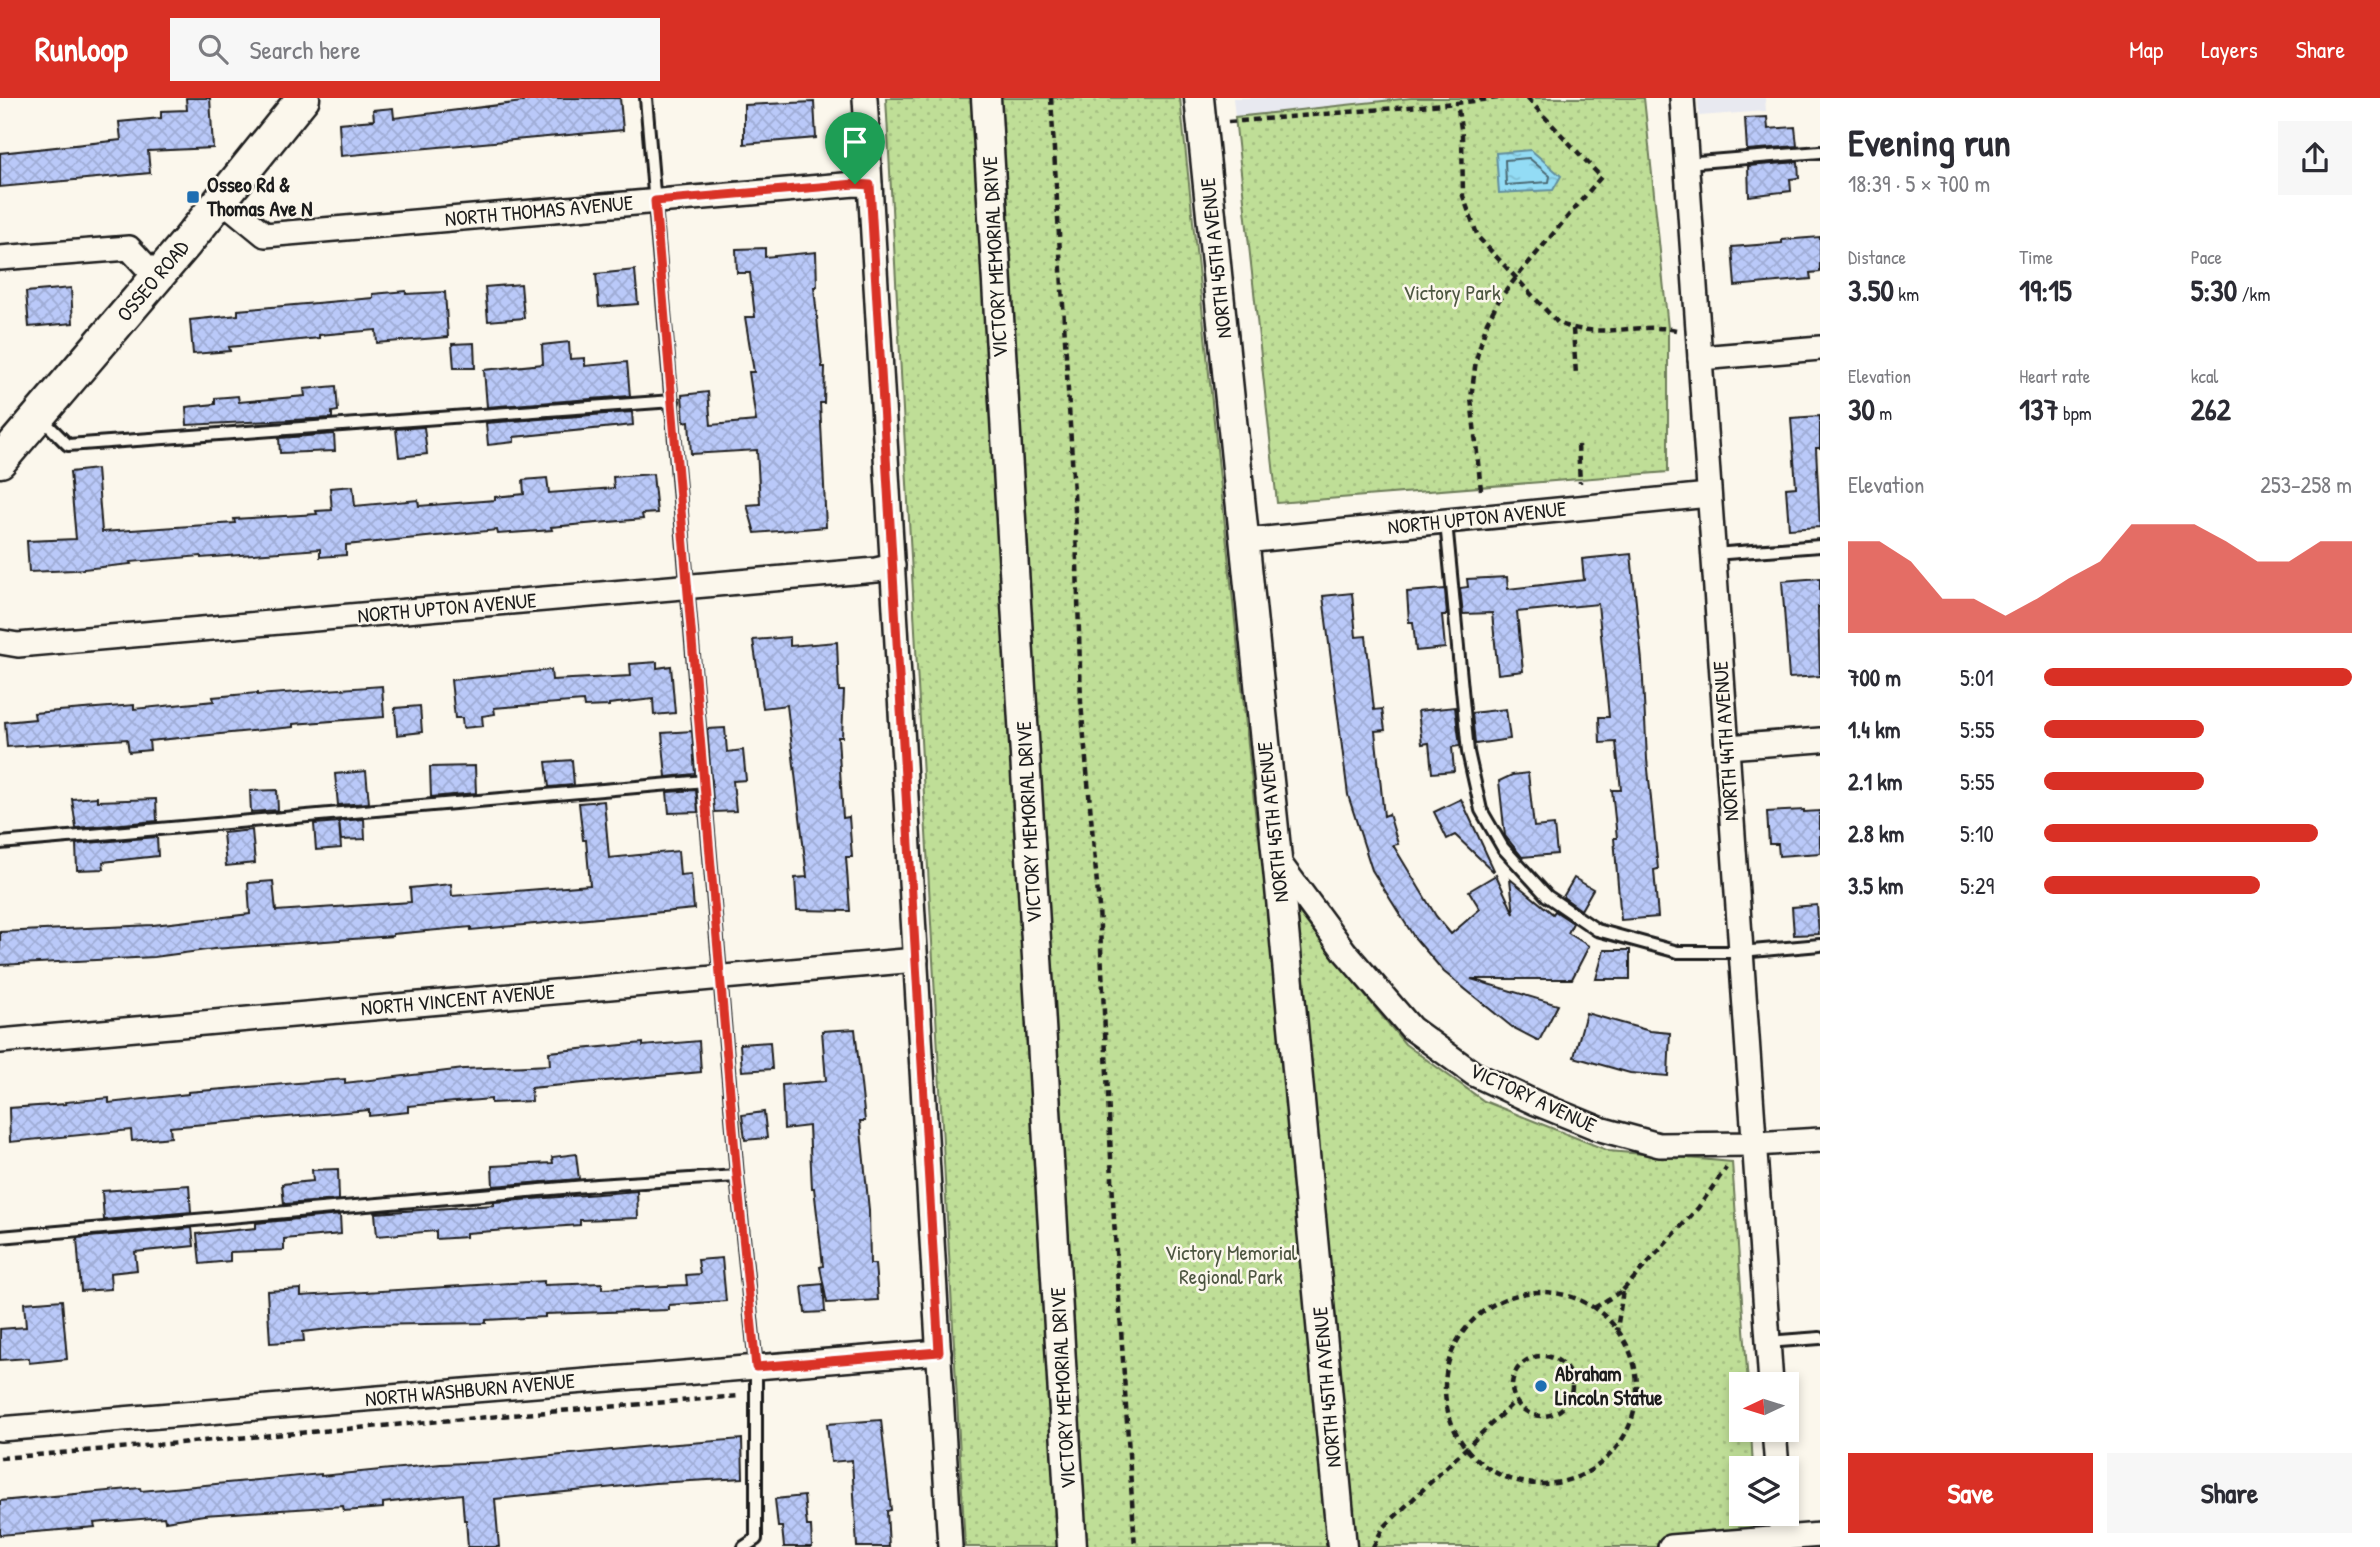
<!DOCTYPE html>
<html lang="en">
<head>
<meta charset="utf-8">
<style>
	:root { --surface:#fff; --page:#f7f7f7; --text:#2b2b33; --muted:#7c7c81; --accent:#d93025 }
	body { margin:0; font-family:"Patrick Hand",sans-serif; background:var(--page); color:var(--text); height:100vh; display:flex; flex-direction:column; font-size:26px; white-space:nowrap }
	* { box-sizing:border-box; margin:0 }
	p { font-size:23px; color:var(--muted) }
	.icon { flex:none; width:38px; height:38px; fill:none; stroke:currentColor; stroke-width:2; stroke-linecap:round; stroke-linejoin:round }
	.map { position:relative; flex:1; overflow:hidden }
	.drawer { display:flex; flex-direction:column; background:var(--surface); width:560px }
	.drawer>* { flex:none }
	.needle { width:46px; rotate:266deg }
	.controls { position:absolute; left:1729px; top:1274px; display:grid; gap:14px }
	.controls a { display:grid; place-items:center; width:70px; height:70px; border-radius:0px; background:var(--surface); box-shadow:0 4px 10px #0003; font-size:35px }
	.pin { position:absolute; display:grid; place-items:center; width:60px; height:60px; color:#fff; margin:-72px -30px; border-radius:50% 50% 50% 0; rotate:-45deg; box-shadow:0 0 7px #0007 }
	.pin .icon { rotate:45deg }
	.round { display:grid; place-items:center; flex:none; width:74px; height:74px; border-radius:0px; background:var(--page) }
	.overview { display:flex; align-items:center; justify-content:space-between; height:119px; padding:0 28px }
	h1 { font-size:38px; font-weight:700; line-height:52px }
	.figures { display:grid; grid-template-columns:repeat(3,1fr); gap:10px; height:119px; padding:7px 28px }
	.figures div { display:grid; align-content:center }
	.figures b { font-size:30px; font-weight:700 }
	.figures small { font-size:19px; font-weight:400 }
	.figures p { font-size:19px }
	.chart { height:196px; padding:14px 28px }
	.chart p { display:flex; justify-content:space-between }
	.chart svg { width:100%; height:126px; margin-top:7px; fill:var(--accent); opacity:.7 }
	.button { display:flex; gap:14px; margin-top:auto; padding:14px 28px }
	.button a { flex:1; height:80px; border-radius:0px; background:var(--accent); color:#fff; font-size:28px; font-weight:700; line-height:80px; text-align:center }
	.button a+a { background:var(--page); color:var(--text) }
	ul { padding:0 28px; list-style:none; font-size:23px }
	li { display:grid; grid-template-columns:112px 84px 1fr; align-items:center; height:52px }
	li i { height:18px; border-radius:9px; background:var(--accent) }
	header { display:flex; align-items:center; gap:42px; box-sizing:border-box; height:98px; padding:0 35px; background:var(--accent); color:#fff }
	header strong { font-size:33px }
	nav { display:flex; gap:38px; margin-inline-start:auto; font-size:24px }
	.search { width:490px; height:63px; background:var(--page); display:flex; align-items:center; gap:18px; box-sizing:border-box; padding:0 24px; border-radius:0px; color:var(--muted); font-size:26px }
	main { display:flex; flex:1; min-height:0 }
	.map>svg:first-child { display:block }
	.built { fill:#e8e9f0 }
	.park { fill:url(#park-dots); stroke:#6e7d5a; stroke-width:2 }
	.water { fill:url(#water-ripples); stroke:#638f9e; stroke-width:2 }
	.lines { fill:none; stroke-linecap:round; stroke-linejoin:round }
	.shore { stroke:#4c6973; stroke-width:2 }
	.building { fill:url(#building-cross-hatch); stroke:#1c1c1c; stroke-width:2 }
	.service-casing { stroke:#1c1c1c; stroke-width:16 }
	.minor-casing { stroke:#1c1c1c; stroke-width:28 }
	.tertiary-casing { stroke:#1c1c1c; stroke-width:33 }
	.secondary-casing { stroke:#1c1c1c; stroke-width:37 }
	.path { stroke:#1c1c1c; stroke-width:4.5; stroke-dasharray:7 5; stroke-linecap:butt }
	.service { stroke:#fbf7ec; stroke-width:10 }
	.minor { stroke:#fbf7ec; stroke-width:23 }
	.tertiary { stroke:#fbf7ec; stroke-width:28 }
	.secondary { stroke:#fbf7ec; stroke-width:32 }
	.route-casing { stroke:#fff; stroke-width:14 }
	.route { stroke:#d93025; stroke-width:9 }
	.poi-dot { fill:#1f6fb2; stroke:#fbf7ec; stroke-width:2.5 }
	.labels { text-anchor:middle; stroke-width:5; stroke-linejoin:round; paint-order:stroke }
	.poi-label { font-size:21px; font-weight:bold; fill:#1c1c1c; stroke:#fbf7ec; text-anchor:start }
	.street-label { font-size:21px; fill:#1c1c1c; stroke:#fbf7ec }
	.park-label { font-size:21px; fill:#4d5641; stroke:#fbf7ec }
</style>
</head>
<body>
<header>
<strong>Runloop</strong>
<div class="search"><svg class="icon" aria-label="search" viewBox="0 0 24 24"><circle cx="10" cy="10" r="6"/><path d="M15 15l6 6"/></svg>Search here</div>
<nav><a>Map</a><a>Layers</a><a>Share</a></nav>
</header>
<main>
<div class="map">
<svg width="1820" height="1449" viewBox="0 0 1820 1449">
	<defs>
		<pattern id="park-dots" width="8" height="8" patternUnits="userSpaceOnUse" patternTransform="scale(1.75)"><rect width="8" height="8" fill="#bfde97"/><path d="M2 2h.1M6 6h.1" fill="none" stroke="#a4be82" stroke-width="1.8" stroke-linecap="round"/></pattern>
		<pattern id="water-ripples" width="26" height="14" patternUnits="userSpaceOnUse" patternTransform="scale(1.75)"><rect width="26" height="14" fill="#93dcf5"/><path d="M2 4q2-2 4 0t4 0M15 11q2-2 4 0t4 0" fill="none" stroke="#7ebcd1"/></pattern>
		<pattern id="building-cross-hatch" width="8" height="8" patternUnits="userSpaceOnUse" patternTransform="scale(1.75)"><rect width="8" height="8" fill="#bac9f9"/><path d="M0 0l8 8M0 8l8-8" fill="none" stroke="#9facd5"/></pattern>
	</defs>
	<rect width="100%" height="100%" fill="#fbf7ec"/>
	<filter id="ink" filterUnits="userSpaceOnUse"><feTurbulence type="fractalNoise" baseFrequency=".0143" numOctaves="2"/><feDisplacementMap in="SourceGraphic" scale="14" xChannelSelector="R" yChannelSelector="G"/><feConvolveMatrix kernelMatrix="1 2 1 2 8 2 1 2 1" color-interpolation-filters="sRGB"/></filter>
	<g filter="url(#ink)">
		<g class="built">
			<polygon points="1233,0 1411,0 1235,19"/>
			<polygon points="1698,0 1765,0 1766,13 1699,18"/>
		</g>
		<g class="park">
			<polygon points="886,0 1180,0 1257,732 1280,790 1339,866 1405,946 1484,1003 1609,1053 1732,1064 1748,1286 1741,1286 1741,1332 1751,1332 1753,1370 1741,1370 1741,1416 1757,1416 1759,1449 965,1449"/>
			<polygon points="1411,0 1644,0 1668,230 1668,374 1277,405 1235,19"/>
		</g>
		<polygon class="water" points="1531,52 1561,78 1553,92 1499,95 1496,55"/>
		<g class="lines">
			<polygon class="shore" points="1529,60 1550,78 1549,84 1506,87 1505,62"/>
		</g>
		<g class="building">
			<polygon points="186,0 210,0 213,50 148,53 150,75 0,89 0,55 121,42 119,24 161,20 161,13 187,12"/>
			<polygon points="522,0 620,0 623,32 341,58 339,25 374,22 373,12 393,10 394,20 523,4"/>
			<polygon points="814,4 816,40 744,46 744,7"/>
			<polygon points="1767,19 1768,31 1795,29 1797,48 1747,52 1745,20"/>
			<polygon points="1798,64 1799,80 1790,81 1791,93 1749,98 1748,68"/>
			<polygon points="1820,139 1820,174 1810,175 1811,181 1735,188 1732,149 1782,145 1782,142"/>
			<polygon points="765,150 765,159 816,154 817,189 814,189 822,269 825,269 824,305 820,305 826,429 755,435 747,407 760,406 757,352 691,356 689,323 684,324 682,297 708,294 711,327 756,323 749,274 754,274 745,219 755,219 750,175 737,175 736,151"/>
			<polygon points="635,172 638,206 599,209 596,176"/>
			<polygon points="521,186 524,220 488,223 485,189"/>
			<polygon points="71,190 73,225 29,229 26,194"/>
			<polygon points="406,193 406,196 445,194 448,239 377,245 376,232 319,237 319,240 229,249 230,253 193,256 190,222 238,217 238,212 373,200 373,196"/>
			<polygon points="569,244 570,261 585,260 585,268 627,264 630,298 487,309 484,272 543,266 542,247"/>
			<polygon points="474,245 475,270 454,270 452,246"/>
			<polygon points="336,288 338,313 332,314 332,320 187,327 186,309 215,306 215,300 238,298 239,304 305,298 304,291"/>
			<polygon points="632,314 633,327 514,339 514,344 488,347 486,325"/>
			<polygon points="1820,318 1820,350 1816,350 1820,429 1789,431 1786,390 1796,389 1791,320"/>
			<polygon points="424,329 427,356 399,359 396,331"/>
			<polygon points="334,336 335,353 280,355 279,340"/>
			<polygon points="97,371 102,434 235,425 234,421 317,416 316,413 332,412 330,390 353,388 355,408 418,402 419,408 495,402 495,399 524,396 523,382 547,380 549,395 614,390 613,379 653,376 657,415 642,416 643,421 551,429 552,432 498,436 497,432 346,447 346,457 320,459 320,451 201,460 201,458 130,464 131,466 74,472 29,474 27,443 76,441 70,374"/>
			<polygon points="1631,456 1642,563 1647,661 1658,771 1654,772 1658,819 1621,822 1614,740 1617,740 1612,692 1621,692 1616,644 1600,645 1599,619 1609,619 1598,506 1517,514 1523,573 1498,576 1492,515 1463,516 1460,490 1468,489 1467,481 1507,479 1508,491 1584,482 1582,461"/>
			<polygon points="1820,480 1820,509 1818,509 1820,578 1789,580 1782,483"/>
			<polygon points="1445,491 1447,517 1442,517 1445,550 1416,553 1413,524 1409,524 1407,494"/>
			<polygon points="1352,495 1356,539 1366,538 1374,612 1382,611 1385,632 1375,633 1384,718 1389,716 1398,746 1393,747 1436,818 1451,836 1480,811 1469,793 1496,777 1514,816 1510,781 1553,816 1555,813 1573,825 1568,835 1589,848 1572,881 1471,881 1558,907 1539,943 1512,929 1444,874 1414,839 1372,772 1348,697 1323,498"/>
			<polygon points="790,539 790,548 837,544 839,593 844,593 842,639 838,639 843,720 849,719 852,759 846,759 850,813 797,812 795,780 807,779 787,607 763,610 753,542"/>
			<polygon points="657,564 657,570 671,568 675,615 654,617 653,601 609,606 609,608 584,609 583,603 494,610 495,616 482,618 483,628 463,630 462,620 455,620 451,582 551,572 552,582 631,578 630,566"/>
			<polygon points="382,588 384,619 293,626 293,629 149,643 150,652 129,654 127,641 7,649 5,624 35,621 34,615 134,607 134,611 214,603 213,599 257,595 257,597"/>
			<polygon points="420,608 422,634 397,637 395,610"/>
			<polygon points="1455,609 1460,648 1452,649 1454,673 1432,675 1429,645 1422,646 1418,613"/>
			<polygon points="1506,611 1510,641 1475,646 1472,615"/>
			<polygon points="725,630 727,654 743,652 746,682 733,683 736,713 714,714 707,631"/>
			<polygon points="692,633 695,676 666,679 662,635"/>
			<polygon points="572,662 574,687 549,689 546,664"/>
			<polygon points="475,668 476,695 431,699 430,669"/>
			<polygon points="366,673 369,705 338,707 335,676"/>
			<polygon points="1528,675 1534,729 1554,727 1557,756 1522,759 1505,738 1499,683 1512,677"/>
			<polygon points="277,692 278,712 251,714 250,693"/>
			<polygon points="696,692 698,714 669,715 667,694"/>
			<polygon points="97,699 97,703 156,701 157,723 76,730 72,701"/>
			<polygon points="1461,701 1494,772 1493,773 1455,737 1447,741 1434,714"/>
			<polygon points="604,703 609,760 678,753 680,777 691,776 694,811 471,832 471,829 393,836 393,838 214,851 154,859 0,867 0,834 153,827 250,816 248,785 273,783 276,813 411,804 410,790 451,786 452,798 590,787 586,742 583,742 579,705"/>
			<polygon points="1804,712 1804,714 1820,713 1820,755 1779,758 1778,746 1769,746 1767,714"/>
			<polygon points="364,721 365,741 341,742 339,723"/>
			<polygon points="339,724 341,750 316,752 314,726"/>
			<polygon points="252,732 255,765 226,768 223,735"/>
			<polygon points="157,739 158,758 103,764 104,771 77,772 76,746"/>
			<polygon points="1574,780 1593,791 1581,812 1563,799"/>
			<polygon points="1817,807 1819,836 1794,837 1792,809"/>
			<polygon points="1604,852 1630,852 1630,881 1596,881"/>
			<polygon points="1586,915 1650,933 1670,935 1668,978 1630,975 1574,959"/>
			<polygon points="855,931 865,1023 860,1023 869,1112 870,1166 875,1166 878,1202 827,1205 820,1169 823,1168 814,1090 812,1090 809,1028 784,1031 782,987 826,983 822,933"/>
			<polygon points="699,943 701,974 531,990 532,1003 491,1005 491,1001 408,1008 408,1014 369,1018 369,1012 170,1029 171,1039 132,1043 131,1032 10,1044 9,1010 66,1006 65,1004 109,1000 109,1005 188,996 188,994 345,981 345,985 464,971 550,967 549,954 643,945 643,948"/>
			<polygon points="770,944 772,971 742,973 740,946"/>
			<polygon points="764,1014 767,1040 745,1042 742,1017"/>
			<polygon points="576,1056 579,1081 493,1088 492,1068 553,1065 552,1059"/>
			<polygon points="338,1071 339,1102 284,1106 282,1086 313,1083 312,1072"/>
			<polygon points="189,1087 191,1114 104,1122 102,1093"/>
			<polygon points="637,1093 638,1120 580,1122 580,1127 466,1135 466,1139 436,1141 436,1133 377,1138 375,1115 494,1107 494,1104"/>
			<polygon points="340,1117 341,1136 284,1141 284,1152 230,1154 230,1163 200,1166 197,1136 256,1130 256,1125"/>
			<polygon points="192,1130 194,1148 135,1154 137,1172 110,1175 111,1191 81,1193 77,1140"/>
			<polygon points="722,1160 726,1203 669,1207 669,1212 545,1216 545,1219 486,1222 486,1225 365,1227 303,1234 304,1243 270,1245 267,1193 301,1191 301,1198 544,1183 544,1187 602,1185 602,1191 687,1187 686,1177 700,1176 698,1162"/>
			<polygon points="823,1186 825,1214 805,1215 802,1188"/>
			<polygon points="62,1202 67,1261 29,1265 29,1260 0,1262 0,1231 26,1229 24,1205"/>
			<polygon points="881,1322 891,1412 887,1413 889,1449 857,1449 852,1362 831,1364 827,1326"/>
			<polygon points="742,1341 743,1380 655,1385 495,1401 499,1449 468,1449 466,1422 464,1422 462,1396 383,1405 383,1410 344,1413 343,1408 204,1417 165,1423 164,1419 94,1425 95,1429 0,1437 0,1403 140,1390 141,1393 321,1376 321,1378 441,1366 492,1364 651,1348"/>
			<polygon points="804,1398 807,1428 811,1428 812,1449 784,1449 782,1429 778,1429 775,1401"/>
		</g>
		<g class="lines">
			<g class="service-casing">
				<g id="service">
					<polyline points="646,0 737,1078 756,1269 756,1441 744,1449"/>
					<polyline points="1686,65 1820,54"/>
					<polyline points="41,320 68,347 673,303"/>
					<polyline points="1446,424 1468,654 1481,712 1503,750 1547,798 1597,832 1678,854 1741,854 1820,847"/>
					<polyline points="1713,456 1820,448"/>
					<polyline points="0,745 705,683"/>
					<polyline points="0,1139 597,1087 737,1078"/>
					<polyline points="1768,1244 1820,1240"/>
				</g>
			</g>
			<g class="minor-casing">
				<g id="minor">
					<polyline points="865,0 950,1449"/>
					<polyline points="1682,0 1771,1286"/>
					<polyline points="221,101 265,137 855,86 870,87"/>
					<polyline points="0,160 129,150 156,179"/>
					<polyline points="1700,260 1820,250"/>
					<polyline points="1244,443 1709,397"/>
					<polyline points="0,544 18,547 876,472 893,468"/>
					<polyline points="1727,649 1820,642"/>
					<polyline points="1278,763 1345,854 1411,930 1474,976 1536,1005 1600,1031 1659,1047 1754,1046 1820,1042"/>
					<polyline points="0,943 916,862"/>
					<polyline points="0,1331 939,1254"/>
					<polyline points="1774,1332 1777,1370"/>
					<polyline points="1780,1416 1782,1440"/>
					<polyline points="1670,1449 1820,1437"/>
				</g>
			</g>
			<g class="tertiary-casing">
				<g id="tertiary">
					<polyline points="986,0 1072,1449"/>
					<polyline points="1199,0 1280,790 1342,1449"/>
				</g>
			</g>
			<g class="secondary-casing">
				<polyline id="secondary" points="0,363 186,145 303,0"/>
			</g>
			<g class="path">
				<polyline points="1051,0 1076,430 1081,605 1099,809 1114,1122 1135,1449"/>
				<path d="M1498,0L1457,5L1462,37L1463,98L1478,139L1558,225C1599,242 1637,224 1676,232"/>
				<polyline points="1228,24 1457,5"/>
				<polyline points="1573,231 1576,277"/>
				<polyline points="1578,347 1580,385"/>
				<polyline points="1481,392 1471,300 1476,262 1487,224 1499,202 1515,181 1601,79 1527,0"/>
				<polyline points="1623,1192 1698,1110 1726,1070"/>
				<circle cx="1541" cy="1290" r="96"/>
				<polyline points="1594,1210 1623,1192 1617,1232"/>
				<circle cx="1542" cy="1288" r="30"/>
				<polyline points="0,1360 739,1298"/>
				<polyline points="1373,1449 1383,1430 1515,1303"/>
			</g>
			<use href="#service" class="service"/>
			<use href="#minor" class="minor"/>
			<use href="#tertiary" class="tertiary"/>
			<use href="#secondary" class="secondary"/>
		</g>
	</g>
	<g class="lines" filter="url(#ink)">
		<g class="route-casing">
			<polygon id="route" points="855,86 870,87 939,1254 756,1269 737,1078 655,103"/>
		</g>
		<use href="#route" class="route"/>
	</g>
	<g class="poi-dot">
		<rect x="186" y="92" width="14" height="14" rx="3.5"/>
		<circle cx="1541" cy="1288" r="7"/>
	</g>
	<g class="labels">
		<g class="poi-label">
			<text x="207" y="94">Osseo Rd &amp;<tspan x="207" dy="24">Thomas Ave N</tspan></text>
			<text x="1555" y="1283">Abraham<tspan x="1555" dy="24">Lincoln Statue</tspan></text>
		</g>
		<g class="street-label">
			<text transform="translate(539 113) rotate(-5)" y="7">NORTH THOMAS AVENUE</text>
			<text transform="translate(995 159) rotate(-93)" y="7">VICTORY MEMORIAL DRIVE</text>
			<text transform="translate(1216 160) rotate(-96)" y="7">NORTH 45TH AVENUE</text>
			<text transform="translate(153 183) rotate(-50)" y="7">OSSEO ROAD</text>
			<text transform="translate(1477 420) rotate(-6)" y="7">NORTH UPTON AVENUE</text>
			<text transform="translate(447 510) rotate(-5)" y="7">NORTH UPTON AVENUE</text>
			<text transform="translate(1726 643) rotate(-94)" y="7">NORTH 44TH AVENUE</text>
			<text transform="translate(1029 724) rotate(-93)" y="7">VICTORY MEMORIAL DRIVE</text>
			<text transform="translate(1273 724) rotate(-96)" y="7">NORTH 45TH AVENUE</text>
			<text transform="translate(458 902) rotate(-5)" y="7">NORTH VINCENT AVENUE</text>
			<text transform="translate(1533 1000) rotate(25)" y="7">VICTORY AVENUE</text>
			<text transform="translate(1327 1289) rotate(-95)" y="7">NORTH 45TH AVENUE</text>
			<text transform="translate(1063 1290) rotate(-93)" y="7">VICTORY MEMORIAL DRIVE</text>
			<text transform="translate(470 1292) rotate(-5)" y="7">NORTH WASHBURN AVENUE</text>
		</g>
		<g class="park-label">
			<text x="1452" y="202">Victory Park</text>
			<text x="1231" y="1162">Victory Memorial<tspan x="1231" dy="24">Regional Park</tspan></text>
		</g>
	</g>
</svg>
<div class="controls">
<a><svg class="needle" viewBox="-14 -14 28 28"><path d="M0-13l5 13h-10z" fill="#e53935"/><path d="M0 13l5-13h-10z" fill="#7c7c81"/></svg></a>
<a><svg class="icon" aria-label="layers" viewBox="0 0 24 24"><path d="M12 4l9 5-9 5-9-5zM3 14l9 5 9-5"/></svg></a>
</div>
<div class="pin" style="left:855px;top:86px;background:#1e9e55"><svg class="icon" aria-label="arrive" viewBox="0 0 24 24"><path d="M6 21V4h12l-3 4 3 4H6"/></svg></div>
</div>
<section class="drawer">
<div class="overview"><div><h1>Evening run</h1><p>18:39 · 5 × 700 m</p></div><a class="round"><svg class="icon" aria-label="share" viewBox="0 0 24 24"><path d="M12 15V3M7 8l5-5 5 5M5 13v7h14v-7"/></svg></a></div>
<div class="figures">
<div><p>Distance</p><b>3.50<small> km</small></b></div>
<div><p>Time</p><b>19:15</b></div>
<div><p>Pace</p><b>5:30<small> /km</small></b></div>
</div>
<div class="figures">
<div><p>Elevation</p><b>30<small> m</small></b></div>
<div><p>Heart rate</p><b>137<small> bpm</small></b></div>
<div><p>kcal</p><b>262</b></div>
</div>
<div class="chart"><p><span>Elevation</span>253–258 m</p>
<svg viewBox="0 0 160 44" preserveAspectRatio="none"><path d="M0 44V12L10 12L20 19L30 32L40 32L50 38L60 32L70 25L80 19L90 6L100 6L110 6L120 12L130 19L140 19L150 12L160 12V44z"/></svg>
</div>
<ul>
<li><b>700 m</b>5:01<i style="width:100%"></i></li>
<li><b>1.4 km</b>5:55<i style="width:52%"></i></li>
<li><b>2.1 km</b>5:55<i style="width:52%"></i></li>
<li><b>2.8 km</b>5:10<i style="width:89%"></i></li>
<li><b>3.5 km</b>5:29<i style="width:70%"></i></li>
</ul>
<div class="button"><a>Save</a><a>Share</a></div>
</section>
</main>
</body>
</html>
